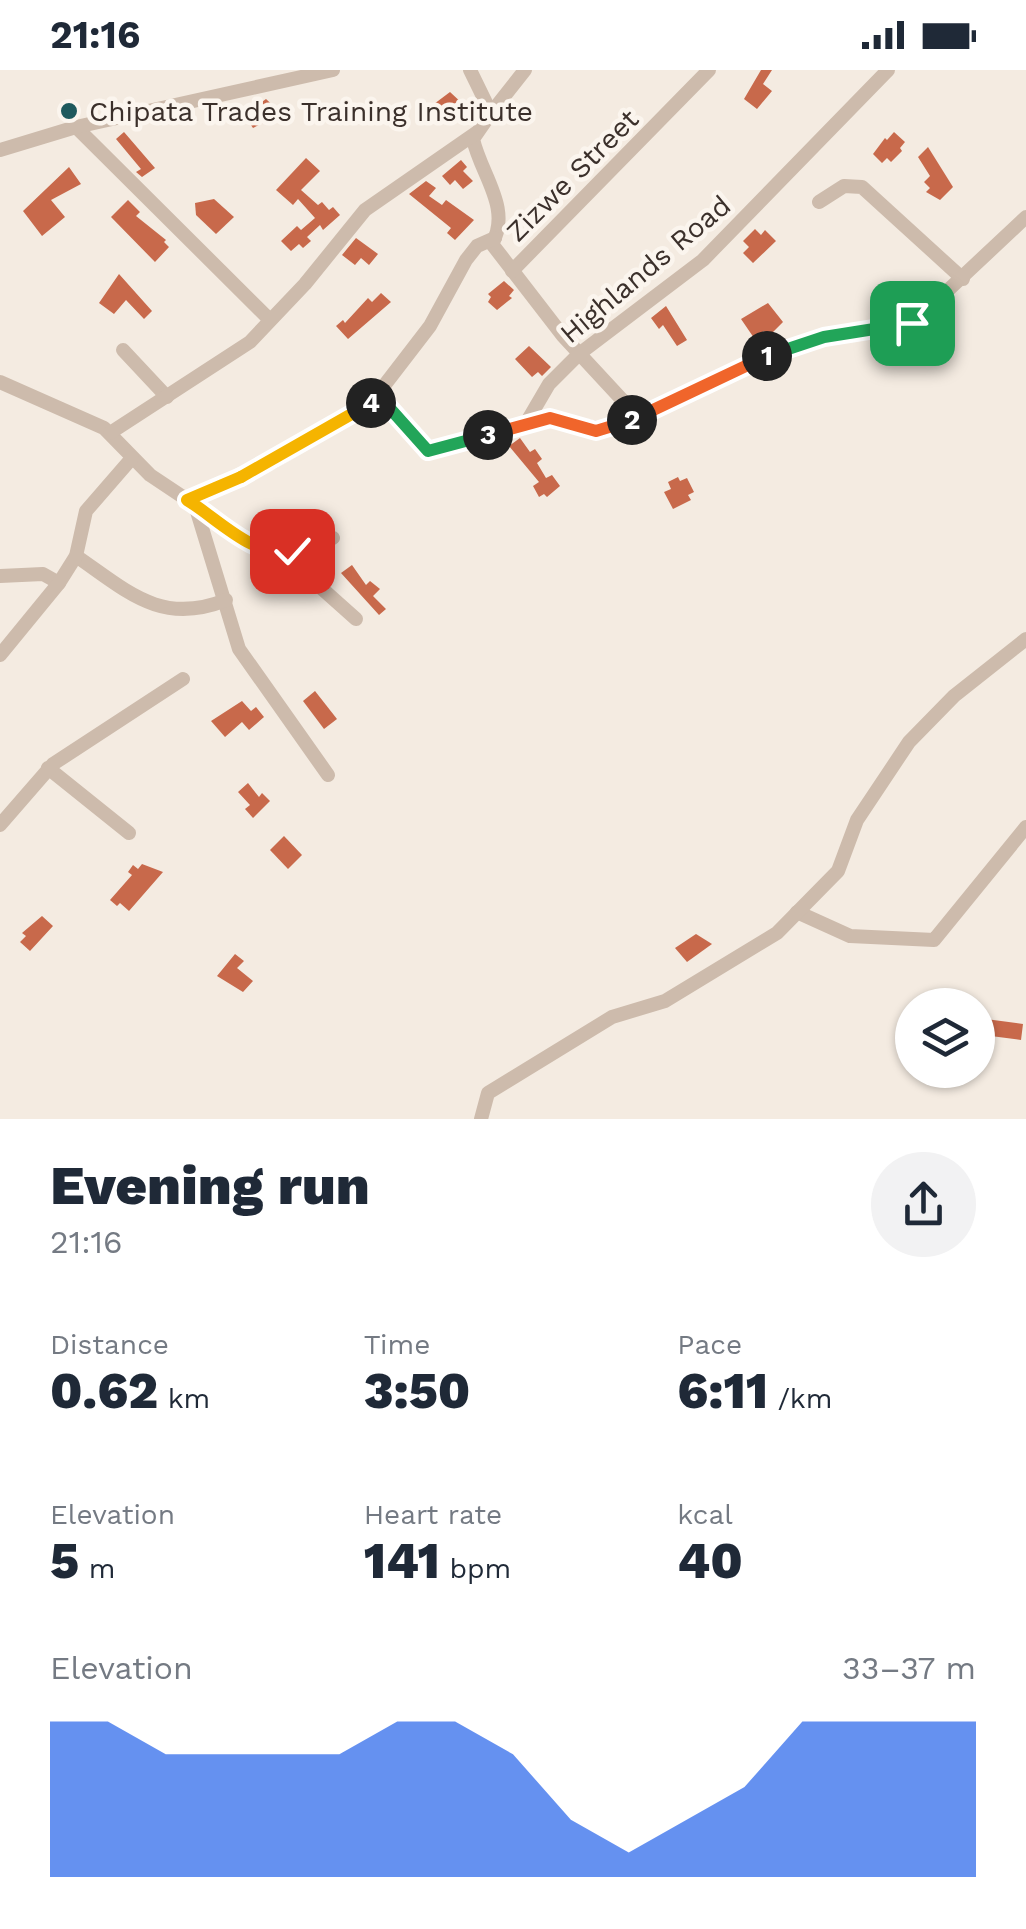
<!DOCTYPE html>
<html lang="en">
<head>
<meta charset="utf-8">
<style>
	:root { --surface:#fff; --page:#f2f2f3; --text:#1f2937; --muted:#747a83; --accent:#2563eb }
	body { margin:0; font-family:"Work Sans",sans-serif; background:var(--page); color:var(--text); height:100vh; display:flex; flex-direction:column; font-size:38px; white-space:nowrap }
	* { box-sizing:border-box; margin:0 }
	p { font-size:32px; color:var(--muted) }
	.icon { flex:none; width:55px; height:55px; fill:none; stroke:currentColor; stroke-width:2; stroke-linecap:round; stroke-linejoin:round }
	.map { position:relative; height:1049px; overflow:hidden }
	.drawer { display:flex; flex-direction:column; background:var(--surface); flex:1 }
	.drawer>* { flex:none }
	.controls { position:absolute; left:895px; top:918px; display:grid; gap:20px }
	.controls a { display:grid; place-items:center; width:100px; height:100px; border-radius:50%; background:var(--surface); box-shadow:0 2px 8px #0004; font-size:50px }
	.pin { position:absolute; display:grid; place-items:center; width:85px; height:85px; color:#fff; margin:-42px; border-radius:20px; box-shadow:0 5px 15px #0006 }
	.km { position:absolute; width:50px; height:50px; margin:-25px; border-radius:50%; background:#222; color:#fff; font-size:28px; line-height:50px; text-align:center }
	.round { display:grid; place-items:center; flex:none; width:105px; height:105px; border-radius:52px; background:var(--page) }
	.headline { display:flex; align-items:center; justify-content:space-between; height:170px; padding:0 50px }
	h1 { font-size:55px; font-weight:800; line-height:75px }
	.metrics { display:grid; grid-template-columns:repeat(3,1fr); gap:15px; height:170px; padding:10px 50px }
	.metrics div { display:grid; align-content:center }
	.metrics b { font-size:50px; font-weight:800 }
	.metrics small { font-size:28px; font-weight:400 }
	.metrics p { font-size:28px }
	.chart { height:280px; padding:20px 50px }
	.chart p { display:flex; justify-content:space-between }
	.chart svg { width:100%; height:180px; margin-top:10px; fill:var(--accent); opacity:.7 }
	.status { display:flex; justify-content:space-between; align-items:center; height:70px; padding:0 50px; background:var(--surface); direction:ltr }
	.status svg { height:28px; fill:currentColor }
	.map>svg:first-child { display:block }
	.building { fill:#c8694b }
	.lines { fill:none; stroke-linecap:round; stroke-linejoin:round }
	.minor { stroke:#cdbbac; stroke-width:14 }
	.split-1-casing { stroke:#fff; stroke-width:20 }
	.split-2-casing { stroke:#fff; stroke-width:20 }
	.split-3-casing { stroke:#fff; stroke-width:20 }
	.split-4-casing { stroke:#fff; stroke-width:20 }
	.split-5-casing { stroke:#fff; stroke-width:20 }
	.split-6-casing { stroke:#fff; stroke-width:20 }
	.split-1 { stroke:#22a559; stroke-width:12 }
	.split-2 { stroke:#f0652b; stroke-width:12 }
	.split-3 { stroke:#f0652b; stroke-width:12 }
	.split-4 { stroke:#22a559; stroke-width:12 }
	.split-5 { stroke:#f5b400; stroke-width:12 }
	.split-6 { stroke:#f5b400; stroke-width:12 }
	.poi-dot { fill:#1f5a5e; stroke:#fbf5ee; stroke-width:4 }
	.labels { text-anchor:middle; stroke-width:9; stroke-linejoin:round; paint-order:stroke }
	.poi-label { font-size:28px; fill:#3b302b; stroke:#fbf5ee; text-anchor:start }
	.street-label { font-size:28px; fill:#3b302b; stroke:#fbf5ee }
</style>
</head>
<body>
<div class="status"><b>21:16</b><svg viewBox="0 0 49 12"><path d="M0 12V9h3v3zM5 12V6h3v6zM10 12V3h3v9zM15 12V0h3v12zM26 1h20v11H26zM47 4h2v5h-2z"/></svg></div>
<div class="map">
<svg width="1026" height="1049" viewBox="0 0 1026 1049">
	<rect width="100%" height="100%" fill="#f4ebe1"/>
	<g class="building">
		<polygon points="761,0 772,0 763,14 772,21 757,39 744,29"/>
		<polygon points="450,22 464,35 461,37 465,43 454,51 434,34"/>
		<polygon points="266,29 281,43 253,58 244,45"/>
		<polygon points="124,62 155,98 142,107 136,102 141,99 116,69"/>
		<polygon points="894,62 905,72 900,78 902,81 891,92 887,88 882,93 873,84 885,68 887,70"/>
		<polygon points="928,77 953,117 940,130 926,122 930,118 924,112 930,106 918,87"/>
		<polygon points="306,88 320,101 301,120 318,135 322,132 329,140 333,137 340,145 323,160 320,155 307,167 311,171 303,178 299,174 291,181 281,171 297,156 301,160 315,148 298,129 293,135 276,120"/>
		<polygon points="461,90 467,97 463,101 473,111 463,119 455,110 450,115 442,106"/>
		<polygon points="69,97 81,114 51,130 65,147 42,166 23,141"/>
		<polygon points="426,111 436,118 429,126 442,135 446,130 474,150 455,170 447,163 451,158 409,124"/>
		<polygon points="214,129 234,147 216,164 196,145 195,133"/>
		<polygon points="128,130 140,142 136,146 166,170 164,172 169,177 155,192 111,147"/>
		<polygon points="755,159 761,165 765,160 776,171 753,193 743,183 749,177 743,171"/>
		<polygon points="356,168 378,184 369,195 361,188 355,195 342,185"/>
		<polygon points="119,204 152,241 144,249 126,230 114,244 99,233"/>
		<polygon points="504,211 514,220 509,226 512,228 497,240 488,232 491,227 488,224"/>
		<polygon points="381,223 391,232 348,269 336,256 343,250 345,253 368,228 372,232"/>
		<polygon points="768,233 783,252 768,267 764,261 754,268 741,249"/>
		<polygon points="666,236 687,270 677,276 663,255 659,259 651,248"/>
		<polygon points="529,276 551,297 542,306 538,302 532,307 515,289"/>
		<polygon points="520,368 530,382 535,379 542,389 537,393 546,408 552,405 560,416 547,427 544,424 539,427 533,416 539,412 509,376"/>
		<polygon points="678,407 680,411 687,408 694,422 688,425 691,430 673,439 664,422 671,419 668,412"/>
		<polygon points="352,495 366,515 370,511 380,519 373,526 386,539 379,545 341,503"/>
		<polygon points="315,621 337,649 324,659 303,631"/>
		<polygon points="242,631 251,641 256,637 264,647 249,660 242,652 225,667 211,651"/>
		<polygon points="248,713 259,727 262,723 270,731 253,748 245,739 250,735 238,722"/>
		<polygon points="284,766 302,785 288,799 270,780"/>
		<polygon points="142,794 163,802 129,841 120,833 117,836 110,830 132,805 128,802 133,795 138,799"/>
		<polygon points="42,846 53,856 30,881 20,872 26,866 22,863"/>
		<polygon points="696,864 712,874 687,892 675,878"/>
		<polygon points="235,884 244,891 237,898 253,911 243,922 217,906"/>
		<polygon points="986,949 1023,954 1021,970 983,965"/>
	</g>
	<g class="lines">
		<g class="minor">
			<path d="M470,0L491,43L473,69C481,105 512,138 492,174L563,266L638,347"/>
			<polyline points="491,43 525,0"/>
			<polyline points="76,57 270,250"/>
			<polyline points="0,80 76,57 333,0"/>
			<polyline points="819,132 844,116 862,117 963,209"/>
			<polyline points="512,201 709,0"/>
			<polyline points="123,280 167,327"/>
			<polyline points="0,312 104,358 150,405 258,477 282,483 333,468"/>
			<polyline points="378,325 428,381 550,348 606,360 756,290 802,273 913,253 1026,147"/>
			<polyline points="525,355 549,314 579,284 703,190 888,0"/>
			<polyline points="110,363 250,272 305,214 365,140 476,63"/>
			<polyline points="187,430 273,392 370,334 430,256 466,190 477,176 495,168"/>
			<polyline points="195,435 239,579 328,705"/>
			<polyline points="282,483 356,549"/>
			<path d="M76,486C127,521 161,556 226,530"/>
			<polyline points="0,506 43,504 59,513"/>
			<polyline points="0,585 59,513 76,486 86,441 132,388"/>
			<polyline points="48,698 129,763"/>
			<polyline points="0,755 53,694 183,609"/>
			<polyline points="797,842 850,866 934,870 1026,757"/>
			<polyline points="481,1049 488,1023 612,947 665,931 777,863 838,801 857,750 909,672 954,626 1026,569"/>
		</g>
	</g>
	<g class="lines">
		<g class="split-1-casing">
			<polyline id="split-1" points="767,286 824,267 912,253"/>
		</g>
		<g class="split-2-casing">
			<polyline id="split-2" points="632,350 767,286"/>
		</g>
		<g class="split-3-casing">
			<polyline id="split-3" points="488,365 550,348 596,361 632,350"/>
		</g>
		<g class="split-4-casing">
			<polyline id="split-4" points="371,333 378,325 428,381 488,365"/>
		</g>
		<g class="split-5-casing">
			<polyline id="split-5" points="241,407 371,333"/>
		</g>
		<g class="split-6-casing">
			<path id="split-6" d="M241,407L187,430C217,448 254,489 292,481"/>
		</g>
		<use href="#split-1" class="split-1"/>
		<use href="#split-2" class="split-2"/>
		<use href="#split-3" class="split-3"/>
		<use href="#split-4" class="split-4"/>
		<use href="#split-5" class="split-5"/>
		<use href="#split-6" class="split-6"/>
	</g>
	<circle class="poi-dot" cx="69" cy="41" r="10"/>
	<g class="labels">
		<g class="poi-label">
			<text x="89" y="51">Chipata Trades Training Institute</text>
		</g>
		<g class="street-label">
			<text transform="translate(572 105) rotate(-45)" y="10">Zizwe Street</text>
			<text transform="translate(645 199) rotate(-40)" y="10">Highlands Road</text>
		</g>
	</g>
</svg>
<div class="controls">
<a><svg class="icon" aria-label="layers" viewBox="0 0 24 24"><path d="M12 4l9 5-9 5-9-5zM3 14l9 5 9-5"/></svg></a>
</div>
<div class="pin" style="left:912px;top:253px;background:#1e9e55"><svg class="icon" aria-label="arrive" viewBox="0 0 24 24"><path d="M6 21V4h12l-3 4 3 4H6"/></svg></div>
<div class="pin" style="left:292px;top:481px;background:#d93025"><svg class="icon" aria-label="check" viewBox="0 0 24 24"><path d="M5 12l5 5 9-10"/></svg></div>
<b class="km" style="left:767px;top:286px">1</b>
<b class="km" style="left:632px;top:350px">2</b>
<b class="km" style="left:488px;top:365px">3</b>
<b class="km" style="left:371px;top:333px">4</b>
</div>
<section class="drawer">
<div class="headline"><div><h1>Evening run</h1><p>21:16</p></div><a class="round"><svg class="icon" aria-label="share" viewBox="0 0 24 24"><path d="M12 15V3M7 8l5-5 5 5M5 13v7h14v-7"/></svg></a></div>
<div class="metrics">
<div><p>Distance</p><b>0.62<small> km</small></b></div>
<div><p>Time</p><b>3:50</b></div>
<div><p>Pace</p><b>6:11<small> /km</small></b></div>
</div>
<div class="metrics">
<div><p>Elevation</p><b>5<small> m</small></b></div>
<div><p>Heart rate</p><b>141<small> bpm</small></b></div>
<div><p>kcal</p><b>40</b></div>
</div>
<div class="chart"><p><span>Elevation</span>33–37 m</p>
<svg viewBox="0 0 160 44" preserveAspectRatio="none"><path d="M0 44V6L10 6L20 14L30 14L40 14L50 14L60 6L70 6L80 14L90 30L100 38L110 30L120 22L130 6L140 6L150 6L160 6V44z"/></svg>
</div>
</section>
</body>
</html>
